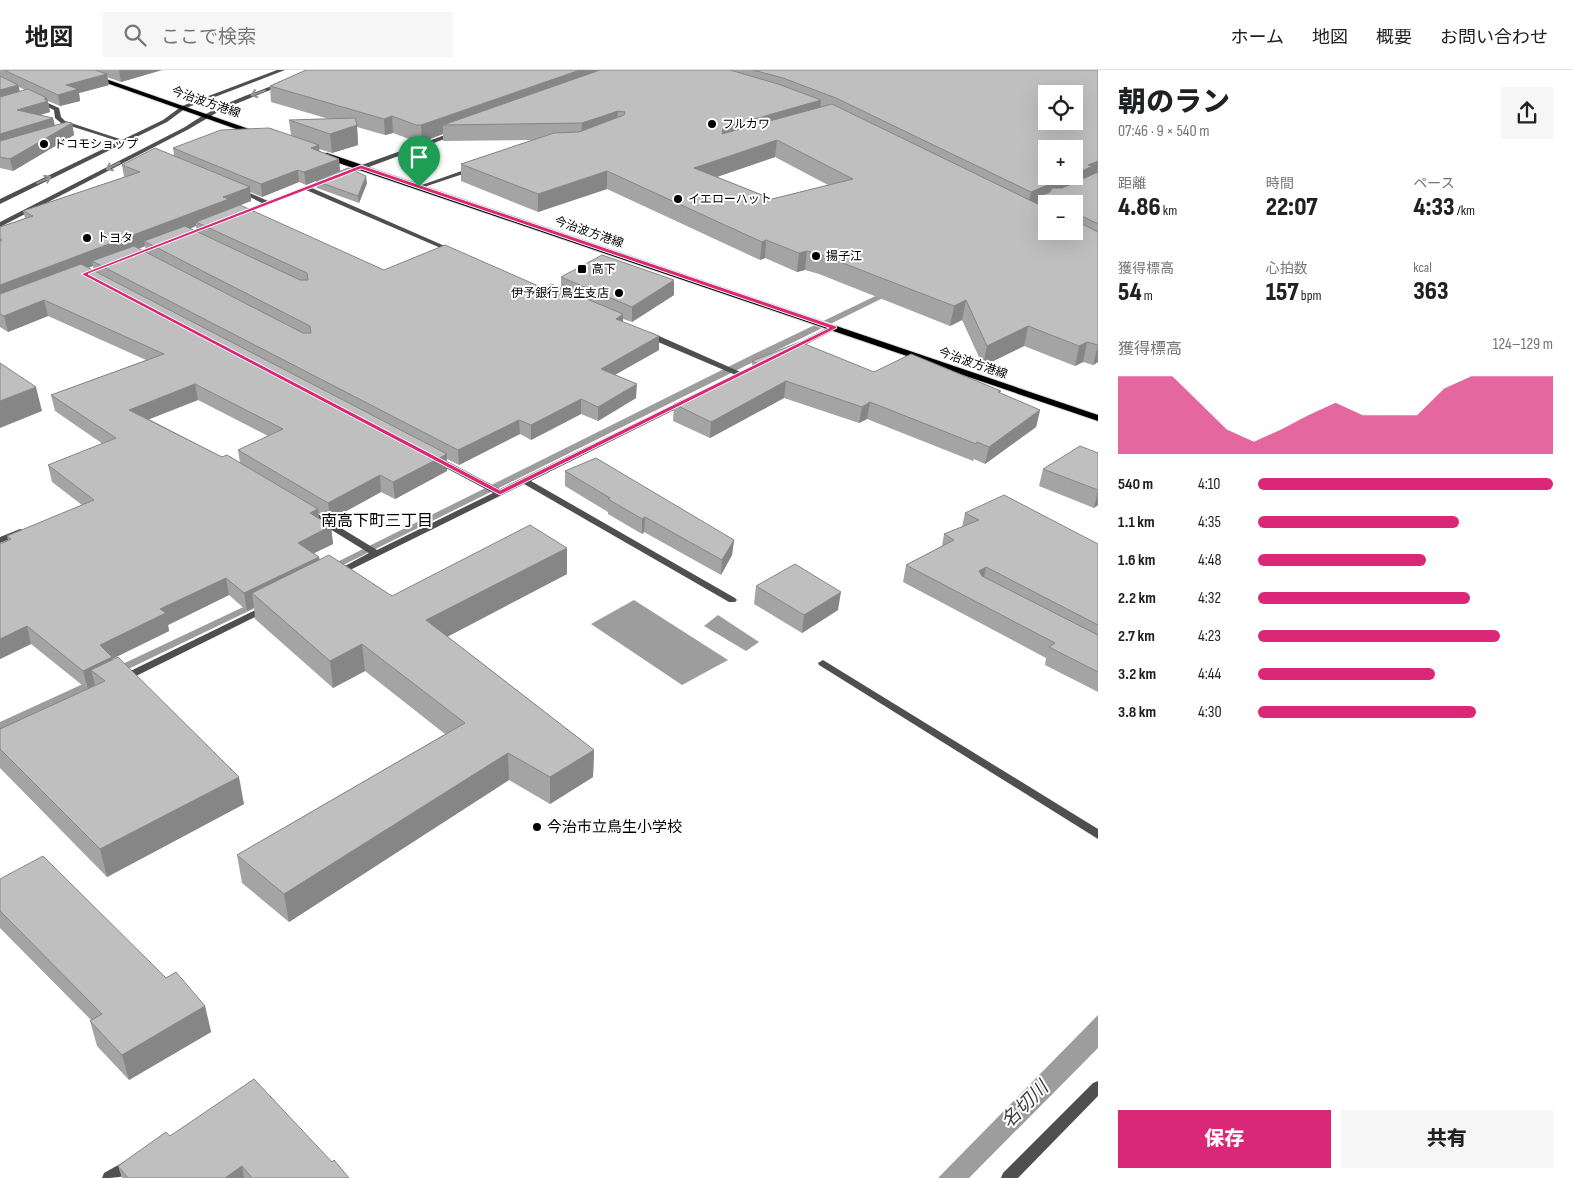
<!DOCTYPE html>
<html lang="ja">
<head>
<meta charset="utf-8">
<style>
	:root { --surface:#fff; --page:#f6f6f6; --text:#202124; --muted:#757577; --line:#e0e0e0; --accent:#db2777 }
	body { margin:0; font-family:"Sofia Sans Condensed","Noto Sans JP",sans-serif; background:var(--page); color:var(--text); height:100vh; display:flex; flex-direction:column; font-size:19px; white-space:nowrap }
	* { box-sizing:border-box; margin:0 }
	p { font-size:16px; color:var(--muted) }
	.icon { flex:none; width:28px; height:28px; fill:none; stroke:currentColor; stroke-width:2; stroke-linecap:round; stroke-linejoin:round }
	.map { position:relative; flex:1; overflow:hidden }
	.details { display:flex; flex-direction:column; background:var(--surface); width:475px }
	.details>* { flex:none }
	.controls { position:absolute; left:1038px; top:15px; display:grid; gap:10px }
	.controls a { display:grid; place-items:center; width:45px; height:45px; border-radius:0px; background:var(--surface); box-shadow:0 5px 20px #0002; font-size:25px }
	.pin { position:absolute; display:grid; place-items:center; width:42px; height:42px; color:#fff; margin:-51px -21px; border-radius:50% 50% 50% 0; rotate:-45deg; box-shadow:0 0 5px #0007 }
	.pin .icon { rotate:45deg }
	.round { display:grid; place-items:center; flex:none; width:52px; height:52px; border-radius:0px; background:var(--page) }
	.head { display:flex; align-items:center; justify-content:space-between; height:85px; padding:0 20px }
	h1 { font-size:28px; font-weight:800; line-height:38px }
	.figures { display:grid; grid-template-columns:repeat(3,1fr); gap:8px; height:85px; padding:5px 20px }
	.figures div { display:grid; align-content:center }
	.figures b { font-size:25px; font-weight:800 }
	.figures small { font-size:14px; font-weight:400 }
	.figures p { font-size:14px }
	.chart { height:140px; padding:10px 20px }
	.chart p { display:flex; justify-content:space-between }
	.chart svg { width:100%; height:90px; margin-top:5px; fill:var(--accent); opacity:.7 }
	.cta { display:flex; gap:10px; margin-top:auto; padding:10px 20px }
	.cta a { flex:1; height:58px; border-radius:0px; background:var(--accent); color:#fff; font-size:20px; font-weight:800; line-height:58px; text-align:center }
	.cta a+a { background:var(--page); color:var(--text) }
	ul { padding:0 20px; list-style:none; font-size:16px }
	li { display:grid; grid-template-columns:80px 60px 1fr; align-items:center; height:38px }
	li i { height:12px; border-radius:6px; background:var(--accent) }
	header { display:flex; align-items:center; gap:30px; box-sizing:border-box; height:70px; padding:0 25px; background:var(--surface); border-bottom:1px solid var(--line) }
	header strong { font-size:24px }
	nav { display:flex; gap:28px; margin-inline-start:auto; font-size:18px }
	.search { width:350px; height:45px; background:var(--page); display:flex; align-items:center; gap:12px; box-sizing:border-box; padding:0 18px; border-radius:0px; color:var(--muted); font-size:19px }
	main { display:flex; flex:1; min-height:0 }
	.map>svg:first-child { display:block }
	.water { fill:#9d9d9d }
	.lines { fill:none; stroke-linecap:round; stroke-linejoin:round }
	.stream { fill:#9d9d9d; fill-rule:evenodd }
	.primary-casing { stroke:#dbdbdb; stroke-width:2 }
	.minor { fill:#4f4f4f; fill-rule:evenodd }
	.tertiary { fill:#4f4f4f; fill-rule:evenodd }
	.primary { fill:#000; fill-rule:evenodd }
	.wall { fill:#a4a4a4; fill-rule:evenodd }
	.shaded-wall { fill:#868686 }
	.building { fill:#bfbfbf; stroke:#868686; fill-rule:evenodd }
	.oneway { stroke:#959595 }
	.route { fill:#db2777; stroke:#fff; fill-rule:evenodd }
	.poi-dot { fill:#000; stroke:#fff; stroke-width:2 }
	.labels { text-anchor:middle; stroke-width:4; stroke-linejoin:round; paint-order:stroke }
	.far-street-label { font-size:12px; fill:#000; stroke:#fff }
	.far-poi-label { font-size:12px; fill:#000; stroke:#fff; text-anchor:start }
	.poi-label { font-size:15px; fill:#000; stroke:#fff; text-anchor:start }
	.neighbourhood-label { font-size:16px; fill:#000; stroke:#fff }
	.near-water-label { font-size:19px; font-style:italic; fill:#3e3e3e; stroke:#fff }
</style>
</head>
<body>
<header>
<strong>地図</strong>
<div class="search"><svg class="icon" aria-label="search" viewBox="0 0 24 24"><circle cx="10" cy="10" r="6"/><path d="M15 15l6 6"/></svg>ここで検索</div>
<nav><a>ホーム</a><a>地図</a><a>概要</a><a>お問い合わせ</a></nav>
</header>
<main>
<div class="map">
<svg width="1098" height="1108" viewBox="0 0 1098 1108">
	<rect width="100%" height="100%" fill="#fff"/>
	<g class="water">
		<polygon points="634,530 728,590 682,615 591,554"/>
		<polygon points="718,545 759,572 746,581 704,556"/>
		<polygon points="1098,945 1098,978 969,1108 938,1108"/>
	</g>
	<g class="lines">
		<g class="stream">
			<polygon points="888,220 895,222 331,501 328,502 323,499 752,285"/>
			<polygon points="256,531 259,532 261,534 259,536 120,603 112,603 111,601 112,599"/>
			<polygon points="96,608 101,611 100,613 0,660 0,652"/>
		</g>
		<g class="primary-casing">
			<g id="primary">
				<polygon points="70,0 80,0 263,64 256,66"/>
				<polygon points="321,83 327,83 1098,345 1098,351 321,87"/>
			</g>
		</g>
		<g class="minor">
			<polygon points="35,29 39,29 59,38 61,47 65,51 126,71 121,72 61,53 55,48 54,40 35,31"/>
			<polygon points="456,61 459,63 458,64 312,118 454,180 454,182 450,182 306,120 239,146 234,145 262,133 237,121 237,119 241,119 268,131 359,96"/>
			<polygon points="473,97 475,98 475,100 421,118 416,117"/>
			<polygon points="831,256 837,256 838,258 795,280 792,280 788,278"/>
			<polygon points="644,262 650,262 745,304 741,306 738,306 644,266"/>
			<polygon points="685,329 688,329 688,333 531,411 735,528 737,530 735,532 729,532 524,414 340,505 337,506 332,503 369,483 312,448 310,446 312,444 318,444 377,480 493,423 433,391 432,389 433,387 439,387 500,419"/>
			<polygon points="20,459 23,460 25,462 23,464 0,473 0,467"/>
			<polygon points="266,535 269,536 271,538 269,540 126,611 122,612 117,609 118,607"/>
			<polygon points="823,590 1098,759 1098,769 819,595 818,593"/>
			<polygon points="1098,1011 1098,1026 1018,1108 1001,1108 1003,1103 1093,1013"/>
			<path d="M129,1089L134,1090L136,1095C130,1108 115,1108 102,1108L104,1103Z"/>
		</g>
		<g class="tertiary">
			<polygon points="277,0 285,0 186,38 167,52 0,134 0,129 163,50 182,36"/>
			<path d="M280,13L285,14L223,39L189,59L0,157V152L185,57C214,37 247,25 280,13Z"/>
		</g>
		<use href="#primary" class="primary"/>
	</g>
	<g class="wall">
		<path d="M0,0H162L121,12L107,7L109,15L79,23L80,31L60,36L48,31L50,42L40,45L53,48L55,55L72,53L74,65L13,101L0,98ZM19,17L25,20L20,22Z"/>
		<path d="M306,0H1098V292L1093,295L1083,292L1075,296L1024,276L983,296L962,250L950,256L819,204L805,200L797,202L765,188L760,190L607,119L538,142L461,111V94L532,70L443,71V64L422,72H417L393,63L385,65L357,57L358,75L332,83L319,79V81L339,89L340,101L306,115L299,112L262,127L250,122L251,131L230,139L384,200L543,218H561V207L674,210V225L632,252L623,249V252L659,280L615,305L636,328L598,351L581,344L531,370L520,364L459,395L447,389V401L395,429L381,422L330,450L318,443L319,448L331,456L333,474L314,483L319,487L320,490L392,526L567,478V504L447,566L594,680L593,707L550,734L509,710L289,852L242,813L237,785L445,664L365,601L333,618L255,549L254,537L247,541L229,525L168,555L169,561L112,589L244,734L107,807L0,698V659L87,619L31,574L0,589V474L8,470L7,466L82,435L52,412L48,395L103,374L55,341L51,325L146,290L48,246L8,262L0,257V157L25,148L23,141L124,107L122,95L174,85L173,78L291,66L289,50L329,49L271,32L270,16ZM775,87L828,115L772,129L717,107ZM1046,134H1074V161H1046ZM196,156L197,162L190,159ZM145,176L146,183L139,179ZM93,196L94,201L88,198ZM198,330L268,366L238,380L240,393L222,387L149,349Z"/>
		<polygon points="316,111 367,113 359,133 317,118"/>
		<polygon points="752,291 874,302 1000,323 1040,340 1036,357 985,394 974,389 973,391 867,349 859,353 784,328 710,368 673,351 674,334 752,298"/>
		<polygon points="1098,383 1098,435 1094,438 1039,416 1043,399"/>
		<polygon points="565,401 734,470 732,485 721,505 644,462 642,464 608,444 608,442 565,416"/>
		<polygon points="965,443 1098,474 1098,622 1045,595 1046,588 903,512 906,495 942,476 944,464 962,457"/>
		<polygon points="756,516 838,540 802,563 754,534"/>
		<polygon points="0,809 166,908 205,936 211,962 129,1010 97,976 90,951 91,950 0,858"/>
		<polygon points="170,1066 332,1092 349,1108 122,1108 118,1096"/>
	</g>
	<g class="shaded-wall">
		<polygon points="121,0 162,0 121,12 119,1"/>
		<polygon points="580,0 625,0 443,55 443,64 422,72 421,55"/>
		<polygon points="107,4 109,15 79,23 80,31 60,36 58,25 66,15"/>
		<polygon points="18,15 21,26 0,32 0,20"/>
		<polygon points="47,28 50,42 20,51 17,40"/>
		<polygon points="821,30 819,47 721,80 723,58"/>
		<polygon points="618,41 617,57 581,70 582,53"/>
		<polygon points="392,46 393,63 385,65 384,49"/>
		<polygon points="53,48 55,60 0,77 0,64"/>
		<polygon points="72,53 74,65 13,101 10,89"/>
		<polygon points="357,55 358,75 332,83 330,64"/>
		<polygon points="777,70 775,87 693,115 694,98"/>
		<polygon points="319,75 320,87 311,78"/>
		<polygon points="339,89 340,101 306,115 304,102"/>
		<polygon points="1098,91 1098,107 1040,126 1038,135 1027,140 1031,122 1069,106 1074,106 1074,104 1088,95"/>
		<polygon points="298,100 299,112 262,127 261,114"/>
		<polygon points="607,101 607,119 538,142 538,124"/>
		<polygon points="366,106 367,113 359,133 358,126"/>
		<polygon points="250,117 251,131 196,152 196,156 150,174 144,171 145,176 98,194 92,191 93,196 0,232 0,215"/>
		<polygon points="766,170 765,188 760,190 762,172"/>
		<polygon points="807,181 805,200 797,202 799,183"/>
		<polygon points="674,210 674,225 632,252 632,237"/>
		<polygon points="44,230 48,246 8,262 4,246"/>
		<polygon points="966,230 962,250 950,256 954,236"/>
		<polygon points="623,244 623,258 616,249"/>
		<polygon points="1028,256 1024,276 983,296 987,276"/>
		<polygon points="659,266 659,280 600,313 601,299"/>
		<polygon points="1087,272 1083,292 1075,296 1079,276"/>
		<polygon points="1098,275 1098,292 1093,295"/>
		<polygon points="786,311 784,328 710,368 711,352"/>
		<polygon points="195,314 198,330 132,356 129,340"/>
		<polygon points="637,314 636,328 598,351 598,337"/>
		<polygon points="36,317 42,341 0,358 0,331"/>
		<polygon points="581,329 581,344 531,370 531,355"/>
		<polygon points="870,332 867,349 859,353 862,337"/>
		<polygon points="1040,340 1036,357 985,394 989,377"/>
		<polygon points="519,350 520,364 459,395 458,380"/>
		<polygon points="447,384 447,401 395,429 393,412"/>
		<polygon points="380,405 381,422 330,450 328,433"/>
		<polygon points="1098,421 1098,435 1094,438"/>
		<polygon points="318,439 320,456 310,443"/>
		<polygon points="645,447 644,462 642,464 642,449"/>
		<polygon points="331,456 333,474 300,490 298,473"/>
		<polygon points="734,470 732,485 721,505 722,490"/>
		<polygon points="567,478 567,504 428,577 426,550"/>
		<polygon points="319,487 321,504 252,523 254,537 247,541 244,523"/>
		<polygon points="986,497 983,514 979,501"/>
		<polygon points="226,508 229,525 168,555 169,561 112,589 116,605 91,600 95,615 88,619 83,601 100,575 160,539"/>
		<polygon points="841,522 838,540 802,563 804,545"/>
		<polygon points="27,556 31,574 0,589 0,569"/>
		<polygon points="362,574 365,601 333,618 330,591"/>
		<polygon points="594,680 593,707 550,734 550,707"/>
		<polygon points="508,683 509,710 289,852 284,824"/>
		<polygon points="239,707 244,734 107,807 100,779"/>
		<polygon points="205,936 211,962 129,1010 122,985"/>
		<polygon points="242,1096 244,1108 225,1108"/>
	</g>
	<g class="building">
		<polygon points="4,0 95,0 107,4 66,15 78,19 58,25"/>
		<polygon points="306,0 580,0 421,55 416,55 392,46 384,49 270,16"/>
		<path d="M600,0H730L778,14L821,30L723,58L722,64L832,34L1046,138V161H1074V150L1098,162V275L1087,272L1079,276L1028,256L987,276L966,230L954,236L822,185L807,181L799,183L766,170L762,172L607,101L538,124L461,94L554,63L579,62L624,45L625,42L618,41L582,53L443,55ZM777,70L853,109L772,129L694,98Z"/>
		<path d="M753,0H1098V91L1088,95L1093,96L1074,104V79H1046V106H1069L1031,122L836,28L783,8ZM1046,24H1074V51H1046Z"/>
		<polygon points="0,6 18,15 0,20"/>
		<polygon points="28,19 47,28 44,29 48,31 17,40 53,48 0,64 0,27"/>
		<polygon points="355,48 357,55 330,64 289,50"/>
		<polygon points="67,52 72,53 10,89 0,87 0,71"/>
		<polygon points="269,58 319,75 311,78 339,89 304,102 298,100 261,114 173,78 221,60"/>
		<polygon points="155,78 250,117 223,127 229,129 0,215 0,171 2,170 0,169 0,157 33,146 23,141 140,102 122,95"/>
		<polygon points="348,98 366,106 358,126 316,111"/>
		<polygon points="1098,102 1098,154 1074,142 1074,134 1051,134 1051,132 1040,126 1050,122 1052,118 1062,118"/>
		<polygon points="240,135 384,200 445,175 543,218 551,214 623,244 616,249 659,266 601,299 637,314 598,337 581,329 531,355 519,350 458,380 92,191 134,176 303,263 311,263 310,256 144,171 185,156 300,210 308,210 307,203 196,152"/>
		<polygon points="602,185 674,210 632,237 561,207"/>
		<polygon points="81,194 447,384 393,412 380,405 328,433 238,380 283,359 195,314 129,340 222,387 227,385 318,439 310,443 331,456 298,473 319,487 244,523 226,508 160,539 166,543 100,575 112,587 83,601 27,556 0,569 0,474 11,469 7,466 94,430 48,395 116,368 51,325 164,284 44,230 4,246 0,244 0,224"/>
		<polygon points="800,272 874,302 911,284 1001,321 998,322 1040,340 989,377 977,372 976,374 870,332 862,337 786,311 711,352 674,334 759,294 752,291"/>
		<polygon points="0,293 36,317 0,331"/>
		<polygon points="1080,376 1098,383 1098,420 1043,399"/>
		<polygon points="596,388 734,470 722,490 645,447 642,449 608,429 610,428 565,401"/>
		<polygon points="1004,425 1098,474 1098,555 986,497 979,501 982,506 1098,565 1098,602 1049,577 1055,573 906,495 954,470 944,464 979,450 965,443"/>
		<polygon points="530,455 567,478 426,550 594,680 550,707 508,683 284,824 237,785 465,653 362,574 330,591 252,523 329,485 392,526"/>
		<polygon points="795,494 841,522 804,545 756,516"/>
		<polygon points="118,587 239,707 100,779 0,679 0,659 105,611 91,600"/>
		<polygon points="43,786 166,908 176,902 205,936 122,985 90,951 102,944 0,841 0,809"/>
		<polygon points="254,1009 332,1092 334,1090 349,1108 252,1108 242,1096 225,1108 128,1108 118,1096 166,1062 170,1066"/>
	</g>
	<defs><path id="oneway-shaft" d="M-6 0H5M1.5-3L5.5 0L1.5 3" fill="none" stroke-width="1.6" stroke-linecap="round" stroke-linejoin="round" transform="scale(1.25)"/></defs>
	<g class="oneway">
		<use href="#oneway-shaft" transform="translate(258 23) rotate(160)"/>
		<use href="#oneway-shaft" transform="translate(113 96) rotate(153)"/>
		<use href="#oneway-shaft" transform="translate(44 110) rotate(-25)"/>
	</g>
	<path class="route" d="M361,95L836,256L837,258L500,425L81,204ZM361,99L417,118L829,258L500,420L88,204Z"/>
	<g class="poi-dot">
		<circle cx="712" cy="54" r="5"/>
		<circle cx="44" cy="74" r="5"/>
		<circle cx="678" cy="129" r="5"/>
		<circle cx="87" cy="168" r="5"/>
		<circle cx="816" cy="186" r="5"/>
		<rect x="577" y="194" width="10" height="10" rx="2.5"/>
		<circle cx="619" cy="223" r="5"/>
		<circle cx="537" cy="757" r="5"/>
	</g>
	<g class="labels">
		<g class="far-street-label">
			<text transform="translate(206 32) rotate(19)" y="4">今治波方港線</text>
			<text transform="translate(589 162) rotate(19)" y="4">今治波方港線</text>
			<text transform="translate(973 293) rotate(19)" y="4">今治波方港線</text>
		</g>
		<g class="far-poi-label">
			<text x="722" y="58">フルカワ</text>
			<text x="54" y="78">ドコモショップ</text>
			<text x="688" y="133">イエローハット</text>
			<text x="97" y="172">トヨタ</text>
			<text x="826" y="190">揚子江</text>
			<text x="592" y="203">高下</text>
			<text x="609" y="227" text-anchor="end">伊予銀行 鳥生支店</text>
		</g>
		<g class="poi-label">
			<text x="547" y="762">今治市立鳥生小学校</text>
		</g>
		<g class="neighbourhood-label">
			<text x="377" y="456">南高下町三丁目</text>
		</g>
		<g class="near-water-label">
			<text transform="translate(1024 1034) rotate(-45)" y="7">名切川</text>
		</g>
	</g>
</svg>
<div class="controls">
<a><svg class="icon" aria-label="locate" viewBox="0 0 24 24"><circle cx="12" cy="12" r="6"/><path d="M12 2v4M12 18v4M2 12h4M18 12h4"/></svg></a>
<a>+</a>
<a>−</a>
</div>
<div class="pin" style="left:419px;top:117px;background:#1e9e55"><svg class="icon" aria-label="arrive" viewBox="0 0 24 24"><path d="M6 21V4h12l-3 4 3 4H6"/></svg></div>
</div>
<section class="details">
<div class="head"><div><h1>朝のラン</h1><p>07:46 · 9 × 540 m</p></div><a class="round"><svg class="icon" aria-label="share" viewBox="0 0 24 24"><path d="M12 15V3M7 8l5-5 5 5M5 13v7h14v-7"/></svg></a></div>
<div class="figures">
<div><p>距離</p><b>4.86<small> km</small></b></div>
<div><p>時間</p><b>22:07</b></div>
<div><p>ペース</p><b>4:33<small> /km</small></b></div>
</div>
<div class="figures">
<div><p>獲得標高</p><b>54<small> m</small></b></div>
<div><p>心拍数</p><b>157<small> bpm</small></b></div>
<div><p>kcal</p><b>363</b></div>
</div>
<div class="chart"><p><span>獲得標高</span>124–129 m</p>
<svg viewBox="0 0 160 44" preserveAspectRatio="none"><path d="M0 44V6L10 6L20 6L30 19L40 32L50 38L60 32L70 25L80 19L90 25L100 25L110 25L120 12L130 6L140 6L150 6L160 6V44z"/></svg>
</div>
<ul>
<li><b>540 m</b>4:10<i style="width:100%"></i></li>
<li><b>1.1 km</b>4:35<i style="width:68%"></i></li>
<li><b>1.6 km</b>4:48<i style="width:57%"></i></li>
<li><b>2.2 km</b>4:32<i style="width:72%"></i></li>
<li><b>2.7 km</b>4:23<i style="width:82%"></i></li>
<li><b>3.2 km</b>4:44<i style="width:60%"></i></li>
<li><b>3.8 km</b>4:30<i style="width:74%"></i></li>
</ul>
<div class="cta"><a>保存</a><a>共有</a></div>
</section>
</main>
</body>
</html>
